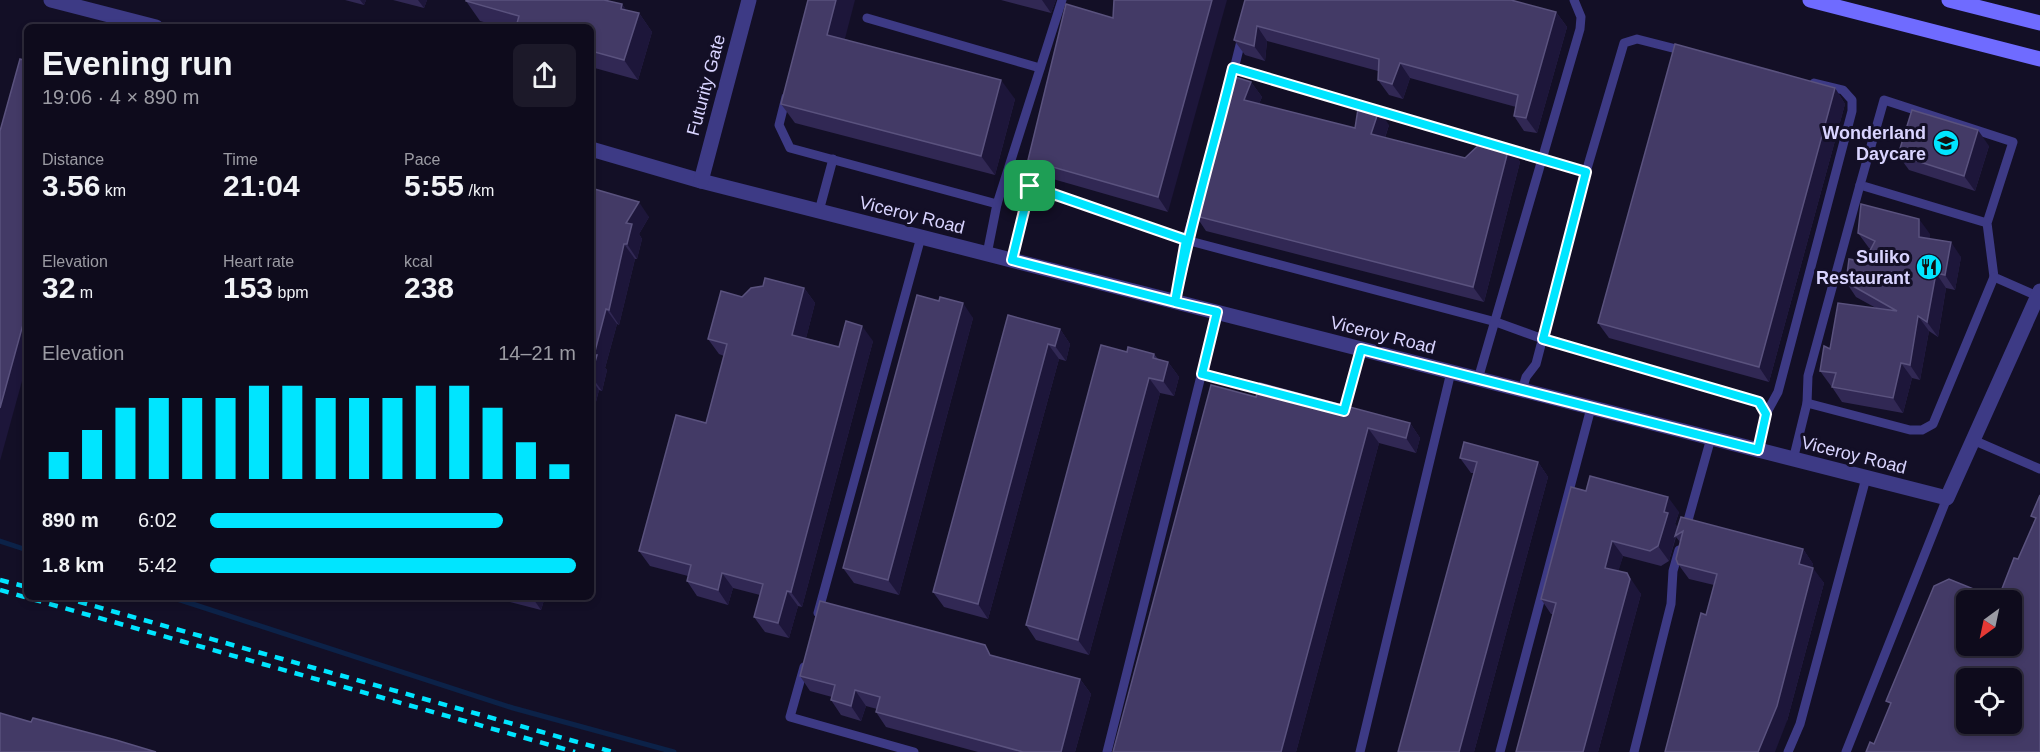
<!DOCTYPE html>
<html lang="en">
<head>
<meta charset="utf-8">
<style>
	:root { --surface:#0e0b1c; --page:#1c1929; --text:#f1f3f6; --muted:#9b9ba3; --line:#2e2b3b; --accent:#00e5ff }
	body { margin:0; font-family:Helvetica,sans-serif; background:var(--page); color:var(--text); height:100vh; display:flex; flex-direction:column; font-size:22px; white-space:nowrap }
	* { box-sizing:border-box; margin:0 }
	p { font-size:20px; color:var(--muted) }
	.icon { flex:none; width:33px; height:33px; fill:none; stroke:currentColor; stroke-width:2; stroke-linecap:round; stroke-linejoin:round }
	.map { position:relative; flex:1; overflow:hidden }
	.side { position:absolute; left:24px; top:24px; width:570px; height:576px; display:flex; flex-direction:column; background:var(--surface); border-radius:9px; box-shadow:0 3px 9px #0003,0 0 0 2px var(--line) }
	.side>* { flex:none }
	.needle { width:39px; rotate:213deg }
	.controls { position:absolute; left:1956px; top:590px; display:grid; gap:12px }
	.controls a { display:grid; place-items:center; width:66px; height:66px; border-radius:9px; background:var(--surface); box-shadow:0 3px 9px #0003,0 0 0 2px var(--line); font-size:30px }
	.pin { position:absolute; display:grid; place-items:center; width:51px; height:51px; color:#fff; margin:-26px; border-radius:12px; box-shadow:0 3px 9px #0006 }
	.round { display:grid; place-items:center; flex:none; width:63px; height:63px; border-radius:9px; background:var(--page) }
	.overview { display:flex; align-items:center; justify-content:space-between; height:102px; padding:0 18px }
	h1 { font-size:33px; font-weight:800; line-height:45px }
	.figures { display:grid; grid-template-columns:repeat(3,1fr); gap:9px; height:102px; padding:6px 18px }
	.figures div { display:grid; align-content:center }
	.figures b { font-size:30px; font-weight:800 }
	.figures small { font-size:16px; font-weight:400 }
	.figures p { font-size:16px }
	.chart { height:168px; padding:12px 18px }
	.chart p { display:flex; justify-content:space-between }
	.chart svg { width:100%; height:108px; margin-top:6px; stroke:var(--accent); stroke-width:6 }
	ul { padding:0 18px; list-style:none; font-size:20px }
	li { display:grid; grid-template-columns:96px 72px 1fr; align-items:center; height:45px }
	li i { height:15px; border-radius:8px; background:var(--accent) }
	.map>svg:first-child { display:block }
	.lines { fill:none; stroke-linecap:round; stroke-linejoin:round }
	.stream { stroke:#0c2248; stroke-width:5 }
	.path { stroke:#2fb8b0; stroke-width:3; stroke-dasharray:3 4.5; stroke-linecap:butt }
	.lane { stroke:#3d3a85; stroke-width:9 }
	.street { stroke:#3d3a85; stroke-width:15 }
	.secondary { stroke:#6f6bff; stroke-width:15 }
	.rail { stroke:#00e5ff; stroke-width:4.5; stroke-dasharray:9 8; stroke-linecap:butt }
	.wall { fill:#312854 }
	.shaded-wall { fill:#1d163a }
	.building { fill:#433a66; stroke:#5a527e; stroke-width:1.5; fill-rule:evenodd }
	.route-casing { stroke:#fff; stroke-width:12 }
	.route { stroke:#00e5ff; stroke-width:8 }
	.labels { text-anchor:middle; stroke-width:6; stroke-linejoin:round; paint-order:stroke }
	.street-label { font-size:18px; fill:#d9d4ff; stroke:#130f26 }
	.poi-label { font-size:18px; font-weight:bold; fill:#d9d4ff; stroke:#130f26; text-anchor:end }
</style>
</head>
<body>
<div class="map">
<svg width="2040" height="752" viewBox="0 0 2040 752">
	<rect width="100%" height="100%" fill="#130f26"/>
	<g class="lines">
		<g class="stream">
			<polyline points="0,541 27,550"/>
			<polyline points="171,597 513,708 674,752"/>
		</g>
		<g class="path">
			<polyline points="1215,377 1260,389"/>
			<polyline points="1345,409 1357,363"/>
		</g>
		<g class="lane">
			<polyline points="867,18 1040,68"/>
			<polyline points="1234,68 1586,172 1624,43 1637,39 1684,51"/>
			<polyline points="786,97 779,125 790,148 997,204"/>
			<polyline points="1217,137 1242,37"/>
			<polyline points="1030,186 1186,240 1496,322 1543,339 1759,402 1766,414 1758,450"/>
			<polyline points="819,211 833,159"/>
			<polyline points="1987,223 2013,142 1884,100 1860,185 1987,223 1994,277 2037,296"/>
			<polyline points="987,254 997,204 1062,0"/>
			<polyline points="1012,260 1037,157"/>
			<polyline points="1175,302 1186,240 1212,156"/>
			<polyline points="1478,379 1580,29 1581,17 1574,0"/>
			<polyline points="1522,390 1526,377 1536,364 1586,172"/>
			<polyline points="1807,403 1910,430 1922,430 1933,424 1994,277"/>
			<polyline points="1766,414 1778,392 1852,111 1852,100 1843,90 1814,83"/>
			<polyline points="1973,440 2040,469"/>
			<polyline points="1793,460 1807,403 1808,376 1860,185"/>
			<polyline points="1685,531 1711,438"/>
			<polyline points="818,613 921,237"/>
			<polyline points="804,667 790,717 914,752"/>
			<polyline points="1107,752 1217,312"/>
			<polyline points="1360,752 1451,372"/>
			<polyline points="1500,752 1591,408"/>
			<polyline points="1634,752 1671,604 1673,571 1679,550"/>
			<polyline points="1788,752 1800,724 1866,478"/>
			<polyline points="1846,752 1947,498"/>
		</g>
		<g class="street">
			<polyline points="51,0 156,27"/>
			<polyline points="591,149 701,181 1947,498 2040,291"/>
			<polyline points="701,181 749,0"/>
		</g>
		<g class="secondary">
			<polyline points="1810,0 2040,59"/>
			<polyline points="1949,0 2040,23"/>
		</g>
		<g class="rail">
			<polyline points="0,580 27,587"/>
			<polyline points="0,590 575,752"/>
			<polyline points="62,597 613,752"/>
		</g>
	</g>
	<g class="wall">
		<polygon points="345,0 366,0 364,5"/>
		<polygon points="393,0 427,0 424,8"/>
		<polygon points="466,0 608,0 609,1 622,4 626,10 639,13 652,32 638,80 591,67 591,27 502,27 480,21 466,1"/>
		<polygon points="1001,0 1056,0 1051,13"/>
		<polygon points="1245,0 1556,12 1567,27 1537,133 1524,131 1514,116 1516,107 1410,78 1403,99 1389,95 1378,80 1378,71 1267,41 1265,61 1245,55 1234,40"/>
		<polygon points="1066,4 1168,212 1039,175 1028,160"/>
		<polygon points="845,39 1015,99 995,175 795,123 781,104"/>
		<polygon points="1251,82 1262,97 1259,104 1355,128 1389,125 1385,138 1465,158 1509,147 1520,162 1484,302 1206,231 1196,216"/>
		<polygon points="1835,88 1845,104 1769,382 1609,338 1598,323"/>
		<polygon points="1989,146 1975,191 1909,170 1898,155"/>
		<polygon points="591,188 649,217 639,234 642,239 637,259 635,259 619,325 617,324 605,368 607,370 602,391 599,390 591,421"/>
		<polygon points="1858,233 1930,234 1930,239 1961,257 1955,290 1946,288 1938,337 1929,331 1920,380 1912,378 1903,413 1842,402 1832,387 1832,386 1831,386 1820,371 1830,349 1876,308 1856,297 1846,282 1864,262 1871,249 1869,248"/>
		<polygon points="804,288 815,303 806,338 839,347 873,341 802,607 798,606 789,638 765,632 754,617 760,595 733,588 728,605 697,596 687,581 688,576 650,566 639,551 706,423 724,356 719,354 708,339 742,297"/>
		<polygon points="939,301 973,318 899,595 854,583 843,568"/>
		<polygon points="1008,315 1060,329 1070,344 1066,361 1059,359 988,619 944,607 933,592"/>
		<polygon points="1127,352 1154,354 1158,359 1168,362 1179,377 1174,396 1160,393 1089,655 1036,640 1026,625"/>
		<polygon points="1256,397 1410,423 1420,438 1416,453 1379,443 1296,752 1113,752"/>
		<polygon points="1460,458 1538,462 1548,477 1474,752 1398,752 1474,473 1471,473"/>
		<polygon points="1571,487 1679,512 1675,524 1678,528 1803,549 1813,564 1812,568 1824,583 1787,721 1706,615 1714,585 1689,579 1678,564 1680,542 1676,537 1669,561 1661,566 1623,556 1618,571 1641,594 1598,752 1516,752 1553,614 1551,614 1541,599"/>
		<polygon points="491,597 545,597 541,610"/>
		<polygon points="991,655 1080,679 1091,694 1075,752 978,752 886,727 876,712 877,709 866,706 861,721 841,715 831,700 832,697 810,691 800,676"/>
	</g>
	<g class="shaded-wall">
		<polygon points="360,0 366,0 364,5"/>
		<polygon points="418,0 427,0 424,8"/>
		<polygon points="836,0 855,0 841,54 827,35"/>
		<polygon points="1042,0 1056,0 1051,13"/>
		<polygon points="1212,0 1227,0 1168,212 1158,197"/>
		<polygon points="622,4 635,23 639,13 652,32 638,80 624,60 621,9"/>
		<polygon points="1556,12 1567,27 1537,133 1526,118"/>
		<polygon points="1257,26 1267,41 1265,61 1254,46"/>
		<polygon points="1400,63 1410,78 1403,99 1392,84"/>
		<polygon points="1001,80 1015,99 995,175 981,156"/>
		<polygon points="1251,82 1262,97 1254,115 1244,100"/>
		<polygon points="1835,88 1845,104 1769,382 1759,367"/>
		<polygon points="1379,110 1389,125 1381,149 1371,134"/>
		<polygon points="1978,130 1989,146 1975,191 1964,176"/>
		<polygon points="1509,147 1520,162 1484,302 1473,287"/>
		<polygon points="639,202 649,217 639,234 642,239 637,259 627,244 626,223"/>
		<polygon points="1919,219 1930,234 1930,252 1919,237"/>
		<polygon points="1951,242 1961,257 1955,290 1945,275"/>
		<polygon points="624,244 635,259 619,325 609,310"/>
		<polygon points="1936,273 1946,288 1938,337 1927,322"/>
		<polygon points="804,288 815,303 803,350 792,335"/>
		<polygon points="963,303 973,318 899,595 888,580"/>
		<polygon points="606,309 617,324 605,368 607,370 602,391 591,376 594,355"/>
		<polygon points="27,310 27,363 0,461 0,408"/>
		<polygon points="1918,316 1929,331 1920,380 1910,365"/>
		<polygon points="862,326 873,341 802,607 791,592"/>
		<polygon points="1060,329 1070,344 1066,361 1055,346"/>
		<polygon points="1048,344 1059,359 988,619 978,604"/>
		<polygon points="1168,362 1179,377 1174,396 1163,381"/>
		<polygon points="1901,363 1912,378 1903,413 1893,398"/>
		<polygon points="591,378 599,390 591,421"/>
		<polygon points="1149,378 1160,393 1089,655 1078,640"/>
		<polygon points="1410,423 1420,438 1416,453 1406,438"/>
		<polygon points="1368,428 1379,443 1296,752 1281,752"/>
		<polygon points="1538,462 1548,477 1474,752 1459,752"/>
		<polygon points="1668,497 1679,512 1675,524 1678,528 1669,561 1658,546 1664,512"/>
		<polygon points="1612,541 1623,556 1615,583 1605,568"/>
		<polygon points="1803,549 1813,564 1810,579 1799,564"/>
		<polygon points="1813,568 1824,583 1787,721 1775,752 1758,752"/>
		<polygon points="722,573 733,588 728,605 718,590"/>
		<polygon points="1627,573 1641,594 1598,752 1583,752"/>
		<polygon points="787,591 798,606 789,638 778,623"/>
		<polygon points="532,597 545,597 541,610"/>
		<polygon points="1080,679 1091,694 1075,752 1061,752"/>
		<polygon points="855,690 866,706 861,721 851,706"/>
	</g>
	<g class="building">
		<polygon points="466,0 604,0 622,4 621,9 639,13 624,60 591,51 591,27 516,27 519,16 466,1"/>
		<polygon points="808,0 836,0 827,35 1001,80 981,156 781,104"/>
		<polygon points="1114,0 1212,0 1158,197 1028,160 1066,4 1113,18"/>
		<polygon points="1245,0 1511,0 1556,12 1526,118 1514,116 1518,95 1400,63 1392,84 1378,80 1379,59 1257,26 1254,46 1234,40"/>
		<polygon points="1675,44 1835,88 1759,367 1598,323"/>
		<polygon points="20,59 27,61 27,310 0,408 0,131"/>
		<polygon points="1232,76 1251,82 1244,100 1355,128 1358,109 1379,110 1371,134 1465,158 1483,141 1509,147 1473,287 1196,216"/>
		<polygon points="1912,110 1978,130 1964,176 1898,155"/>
		<polygon points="591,188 639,202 626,223 632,224 627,244 624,244 609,310 606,309 594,355 597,355 591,376"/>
		<polygon points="1861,204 1919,219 1919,237 1951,242 1945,275 1936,273 1927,322 1918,316 1910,365 1901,363 1893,398 1832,387 1836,373 1820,371 1824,346 1830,349 1838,303 1897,311 1846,282 1849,259 1864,262 1875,241 1858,233"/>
		<polygon points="765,278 804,288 792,335 839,347 846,321 862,326 791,592 787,591 778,623 754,617 763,584 722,573 718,590 687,581 691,565 639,551 676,415 706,423 727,344 708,339 721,291 742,297 751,288 763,286"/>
		<polygon points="917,295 939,301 940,297 963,303 888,580 843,568"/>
		<polygon points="1008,315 1060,329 1055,346 1048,344 978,604 933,592"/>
		<polygon points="1101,345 1127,352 1128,347 1154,354 1153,358 1168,362 1163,381 1149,378 1078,640 1026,625"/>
		<polygon points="1260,383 1410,423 1406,438 1368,428 1281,752 1113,752 1211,385 1256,397"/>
		<polygon points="1464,442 1538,462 1459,752 1398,752 1477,462 1460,458"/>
		<polygon points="1590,476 1668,497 1664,512 1668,513 1658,546 1650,551 1612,541 1605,568 1627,573 1630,579 1583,752 1516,752 1556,603 1541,599 1571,487 1586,491"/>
		<path d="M2040,495V752H1866L1870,742L1874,744L1891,703L1886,701L1934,586L1949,579L1998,599L2014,558L2018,559L2036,518L2031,516ZM1966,600H2012V645H1966ZM1966,678H2012V723H1966Z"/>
		<polygon points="1681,517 1803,549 1799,564 1813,568 1777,706 1758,752 1665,752 1701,613 1706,615 1717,574 1678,564 1676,559 1683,531 1675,536"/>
		<polygon points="820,601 985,645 990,655 1080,679 1061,752 1023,752 876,712 880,697 855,690 851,706 831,700 835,685 800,676"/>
		<polygon points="0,713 31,722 33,718 116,740 156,752 0,752"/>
	</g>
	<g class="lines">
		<g class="route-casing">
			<path id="route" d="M1030,186L1186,240L1175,302L1217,312L1202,374L1344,411L1361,349L1758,450L1766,414L1759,402L1543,339L1586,172L1233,68C1214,146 1190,223 1175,302L1012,260L1030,186"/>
		</g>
		<use href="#route" class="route"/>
	</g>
	<defs>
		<g id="school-disc" transform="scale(1.35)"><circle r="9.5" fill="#00e5ff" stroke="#130f26"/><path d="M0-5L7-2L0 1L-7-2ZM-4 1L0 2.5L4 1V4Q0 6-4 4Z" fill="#111"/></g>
		<g id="restaurant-disc" transform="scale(1.35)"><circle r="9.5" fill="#00e5ff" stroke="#130f26"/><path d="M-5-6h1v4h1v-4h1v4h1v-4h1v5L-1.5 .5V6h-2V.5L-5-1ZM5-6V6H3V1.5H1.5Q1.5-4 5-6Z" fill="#111"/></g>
	</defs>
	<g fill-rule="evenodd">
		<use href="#school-disc" x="1946" y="143"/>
		<use href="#restaurant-disc" x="1929" y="267"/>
	</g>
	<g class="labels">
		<g class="street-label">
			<text transform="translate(706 85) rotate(-75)" y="6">Futurity Gate</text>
			<text transform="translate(912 215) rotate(14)" y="6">Viceroy Road</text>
			<text transform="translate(1383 335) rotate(14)" y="6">Viceroy Road</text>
			<text transform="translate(1854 455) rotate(14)" y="6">Viceroy Road</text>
		</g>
		<g class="poi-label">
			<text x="1926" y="139">Wonderland<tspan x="1926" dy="21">Daycare</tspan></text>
			<text x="1910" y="263">Suliko<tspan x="1910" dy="21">Restaurant</tspan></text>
		</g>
	</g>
</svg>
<div class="controls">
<a><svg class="needle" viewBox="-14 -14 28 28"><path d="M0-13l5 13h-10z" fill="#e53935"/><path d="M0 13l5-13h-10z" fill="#9b9ba3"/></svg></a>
<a><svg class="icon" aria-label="locate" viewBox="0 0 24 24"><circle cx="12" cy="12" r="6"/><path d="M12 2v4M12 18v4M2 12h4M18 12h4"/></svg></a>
</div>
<div class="pin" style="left:1030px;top:186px;background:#1e9e55"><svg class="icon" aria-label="arrive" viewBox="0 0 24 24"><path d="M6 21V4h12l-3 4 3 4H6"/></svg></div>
<section class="side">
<div class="overview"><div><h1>Evening run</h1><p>19:06 · 4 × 890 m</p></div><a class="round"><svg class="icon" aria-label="share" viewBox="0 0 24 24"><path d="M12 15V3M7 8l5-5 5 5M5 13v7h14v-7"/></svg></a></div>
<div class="figures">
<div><p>Distance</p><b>3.56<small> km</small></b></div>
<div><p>Time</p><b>21:04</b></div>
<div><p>Pace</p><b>5:55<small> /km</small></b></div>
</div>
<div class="figures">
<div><p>Elevation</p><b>32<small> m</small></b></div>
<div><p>Heart rate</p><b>153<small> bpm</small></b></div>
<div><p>kcal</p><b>238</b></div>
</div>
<div class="chart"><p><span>Elevation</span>14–21 m</p>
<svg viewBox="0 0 160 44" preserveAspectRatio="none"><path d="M5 44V33M15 44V24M25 44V15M35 44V11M45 44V11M55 44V11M65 44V6M75 44V6M85 44V11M95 44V11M105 44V11M115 44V6M125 44V6M135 44V15M145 44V29M155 44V38"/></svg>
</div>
<ul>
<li><b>890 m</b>6:02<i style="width:80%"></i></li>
<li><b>1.8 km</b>5:42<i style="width:100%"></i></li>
</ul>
</section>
</div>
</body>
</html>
